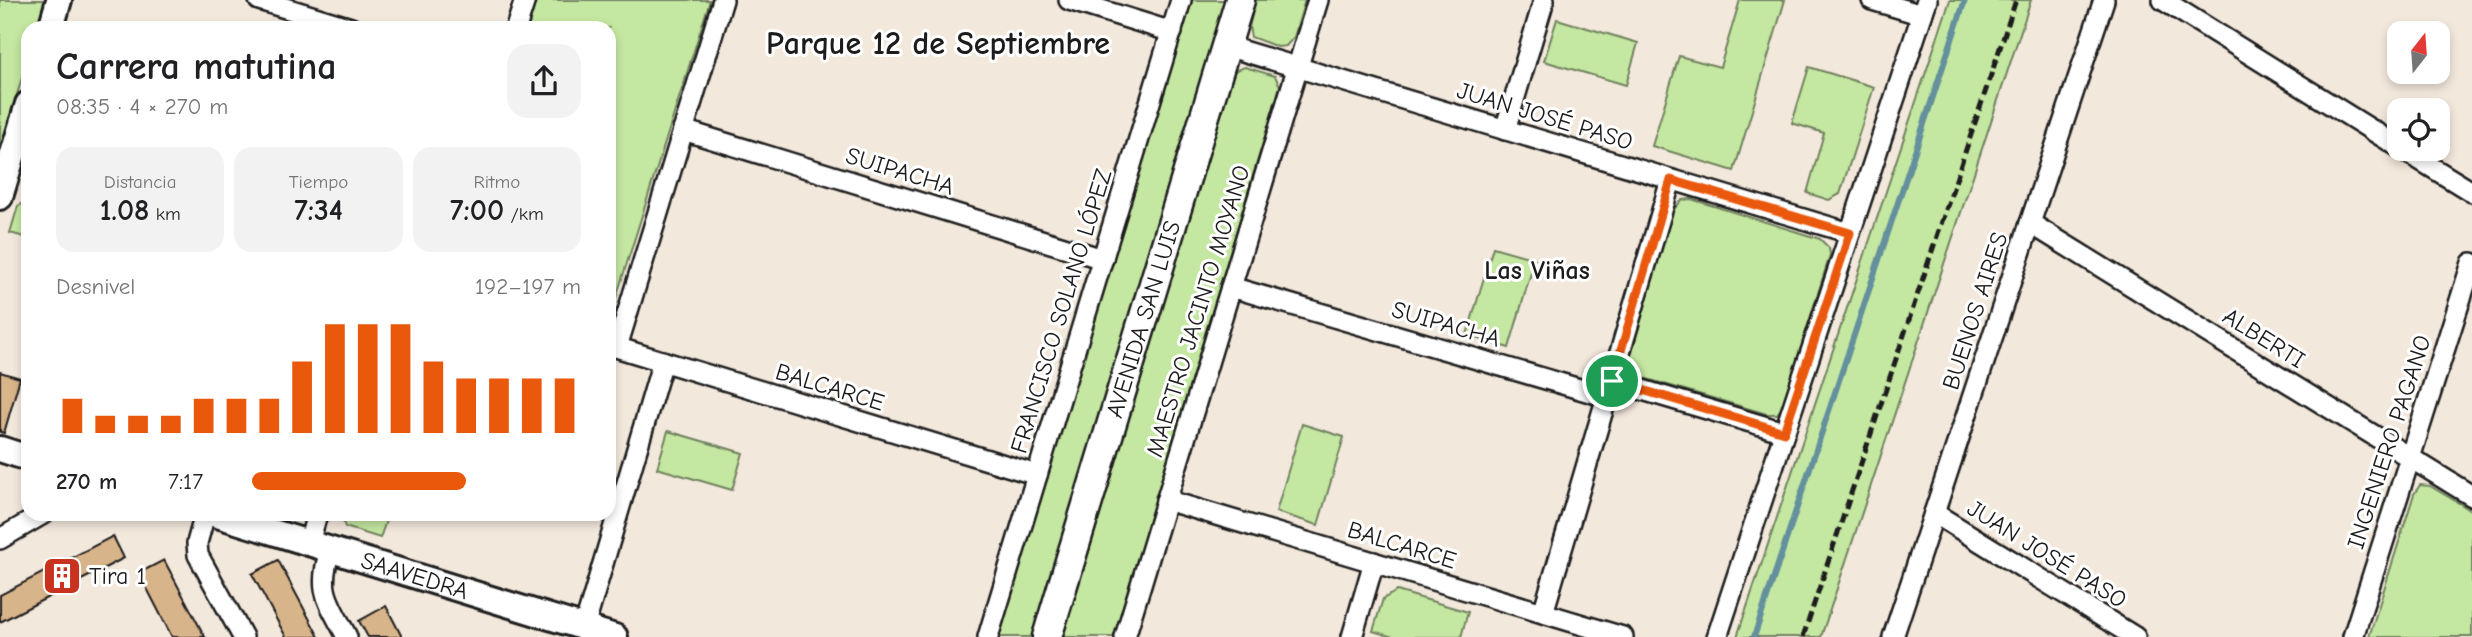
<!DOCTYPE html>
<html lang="es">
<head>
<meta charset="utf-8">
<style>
	:root { --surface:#fff; --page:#f2f2f2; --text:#202124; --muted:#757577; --accent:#ea580c }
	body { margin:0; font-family:"Comic Neue",sans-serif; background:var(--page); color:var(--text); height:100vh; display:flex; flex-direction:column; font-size:26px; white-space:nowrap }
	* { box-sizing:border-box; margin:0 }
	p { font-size:23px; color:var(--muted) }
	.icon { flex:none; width:38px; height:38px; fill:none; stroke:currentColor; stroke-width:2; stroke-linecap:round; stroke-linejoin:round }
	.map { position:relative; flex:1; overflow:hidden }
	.details { position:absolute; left:21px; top:21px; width:595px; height:500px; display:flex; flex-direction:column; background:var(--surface); border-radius:21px; box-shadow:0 4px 10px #0003 }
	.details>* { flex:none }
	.needle { width:46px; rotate:17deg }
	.controls { position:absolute; left:2387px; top:21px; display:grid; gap:14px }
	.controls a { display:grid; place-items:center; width:63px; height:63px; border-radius:14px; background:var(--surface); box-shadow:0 4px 10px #0003; font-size:35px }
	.pin { position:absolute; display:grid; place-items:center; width:60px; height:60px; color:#fff; margin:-30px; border:4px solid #fff; border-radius:50%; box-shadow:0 2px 7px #0007 }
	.round { display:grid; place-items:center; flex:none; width:74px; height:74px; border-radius:21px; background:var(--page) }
	.headline { display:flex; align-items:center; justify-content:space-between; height:119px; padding:0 35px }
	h1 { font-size:38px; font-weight:700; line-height:52px }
	.metrics { display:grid; grid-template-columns:repeat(3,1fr); gap:10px; height:119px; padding:7px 35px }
	.metrics div { display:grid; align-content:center; border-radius:18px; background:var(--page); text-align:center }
	.metrics b { font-size:30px; font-weight:700 }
	.metrics small { font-size:19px; font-weight:400 }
	.metrics p { font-size:19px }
	.chart { height:196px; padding:14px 35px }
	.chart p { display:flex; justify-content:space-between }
	.chart svg { width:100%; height:126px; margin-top:7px; stroke:var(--accent); stroke-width:6 }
	ul { padding:0 35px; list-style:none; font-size:23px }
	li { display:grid; grid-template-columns:112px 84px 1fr; align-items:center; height:52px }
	li i { height:18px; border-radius:9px; background:var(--accent) }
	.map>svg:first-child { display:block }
	.green { fill:#c4e7a1; stroke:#70825e; stroke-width:2 }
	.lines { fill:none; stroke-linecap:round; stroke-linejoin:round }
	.stream { stroke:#63909c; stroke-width:6 }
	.building { fill:#d8b48a; stroke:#1c1c1c; stroke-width:2 }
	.minor-casing { stroke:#1c1c1c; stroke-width:24 }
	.tertiary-casing { stroke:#1c1c1c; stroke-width:30 }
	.secondary-casing { stroke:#1c1c1c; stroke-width:33 }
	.minor { stroke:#fff; stroke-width:19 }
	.tertiary { stroke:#fff; stroke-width:24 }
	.secondary { stroke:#fff; stroke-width:28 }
	.rail { stroke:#1c1c1c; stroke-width:5; stroke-dasharray:10 5; stroke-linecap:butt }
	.route-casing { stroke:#fff; stroke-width:14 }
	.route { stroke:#ea580c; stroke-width:9 }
	.labels { text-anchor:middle; stroke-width:6; stroke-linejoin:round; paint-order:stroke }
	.street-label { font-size:24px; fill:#1c1c1c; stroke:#fff }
	.poi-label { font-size:24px; fill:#1c1c1c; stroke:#fff; text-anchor:start }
	.neighbourhood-label { font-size:26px; font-weight:bold; fill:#1c1c1c; stroke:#fff }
	.district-label { font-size:32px; font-weight:bold; fill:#1c1c1c; stroke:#fff }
</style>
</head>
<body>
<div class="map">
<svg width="2472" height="637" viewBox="0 0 2472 637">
	<rect width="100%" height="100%" fill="#f3e8dc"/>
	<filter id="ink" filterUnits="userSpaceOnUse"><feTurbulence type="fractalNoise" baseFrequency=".0143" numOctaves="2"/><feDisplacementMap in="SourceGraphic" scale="14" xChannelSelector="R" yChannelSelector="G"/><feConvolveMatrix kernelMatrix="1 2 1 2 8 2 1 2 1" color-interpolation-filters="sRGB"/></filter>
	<g filter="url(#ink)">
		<g class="green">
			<polygon points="0,0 45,0 37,28 28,28 28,58 0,151"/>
			<polygon points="536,0 710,0 609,320 609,28 528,28"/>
			<polygon points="1192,0 1227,0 1032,637 997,637"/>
			<polygon points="1256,0 1305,0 1294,37 1286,46 1278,47 1251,37 1249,27"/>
			<polygon points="1740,0 1785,0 1734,171 1652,146 1679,56 1720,67"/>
			<polygon points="1950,0 2031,0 1821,637 1737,637"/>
			<polygon points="1557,19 1638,43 1626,85 1544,61"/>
			<polygon points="1245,67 1275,76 1280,86 1114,637 1063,637 1232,76 1236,70"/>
			<polygon points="1809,67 1874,87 1840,194 1829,200 1807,193 1824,133 1792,123"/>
			<polygon points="1691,199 1820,239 1829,248 1830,255 1782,407 1777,414 1767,414 1637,376 1630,371 1630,358 1673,210 1682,200"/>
			<polygon points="28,201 28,238 10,233 18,206"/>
			<polygon points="1493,247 1535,259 1509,348 1467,335"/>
			<polygon points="1302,424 1344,437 1318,525 1276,512"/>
			<polygon points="668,431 743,453 732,490 657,468"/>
			<polygon points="2420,485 2430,486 2472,511 2472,637 2369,637 2414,494"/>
			<polygon points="341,515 341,514 388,515 380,538 345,527"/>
			<polygon points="1397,591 1468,612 1461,637 1393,637 1373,631 1383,599"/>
		</g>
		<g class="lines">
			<polyline class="stream" points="1754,637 1965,0"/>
		</g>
		<g class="building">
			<polygon points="0,372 20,378 4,433 0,432"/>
			<polygon points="113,536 124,558 0,622 0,595"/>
			<polygon points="164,560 205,637 172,637 139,573"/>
			<polygon points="278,560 319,637 286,637 252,574"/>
			<polygon points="386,606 402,637 368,637 359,621"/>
		</g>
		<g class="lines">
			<g class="minor-casing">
				<g id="minor">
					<polyline points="259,0 351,28"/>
					<polyline points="1069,0 1172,32"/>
					<polyline points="1872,0 1922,15"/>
					<polyline points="2163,0 2399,147"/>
					<polyline points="516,28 525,0"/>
					<polyline points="1226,46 1850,233"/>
					<polyline points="683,130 1103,259"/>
					<polyline points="1505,130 1544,0"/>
					<polyline points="2402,149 2472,192"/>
					<polyline points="2030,223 2472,496"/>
					<polyline points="1231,287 1607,397"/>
					<polyline points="609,345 1037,475"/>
					<polyline points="617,347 723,0"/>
					<polyline points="1612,381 1784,432"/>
					<polyline points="1166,500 1623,637"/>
					<polyline points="1934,513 2135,637"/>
					<polyline points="205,514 197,543 198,555 243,637"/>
					<polyline points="0,539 43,514"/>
					<polyline points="309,543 317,514"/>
					<path d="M330,550C317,592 328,600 347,637"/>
					<polyline points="1543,613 1671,180"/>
					<polyline points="584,628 663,361"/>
					<polyline points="988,637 1181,0"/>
					<polyline points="1125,637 1318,0"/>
					<polyline points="1352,637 1374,562"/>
					<polyline points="1717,637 1927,0"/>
					<polyline points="1893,637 2104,0"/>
					<polyline points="2353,637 2472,263"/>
				</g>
			</g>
			<g class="tertiary-casing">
				<g id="tertiary">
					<polyline points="51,28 59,0"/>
					<polyline points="0,197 28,104"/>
					<polyline points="0,449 28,458"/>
					<path id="s1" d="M214,514L615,637"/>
				</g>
			</g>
			<g class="secondary-casing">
				<g id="secondary">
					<path id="s2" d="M1047,637L1240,0"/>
				</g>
			</g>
			<use href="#minor" class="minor"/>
			<use href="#tertiary" class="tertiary"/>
			<use href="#secondary" class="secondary"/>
			<polyline class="rail" points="1803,637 2016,0"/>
		</g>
	</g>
	<g class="lines" filter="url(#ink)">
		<g class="route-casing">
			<polygon id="route" points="1671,180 1850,233 1784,432 1612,381"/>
		</g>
		<use href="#route" class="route"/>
	</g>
	<defs>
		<g id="building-square" transform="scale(2.0125)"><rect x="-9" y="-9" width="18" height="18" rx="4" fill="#c8321e" stroke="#fff"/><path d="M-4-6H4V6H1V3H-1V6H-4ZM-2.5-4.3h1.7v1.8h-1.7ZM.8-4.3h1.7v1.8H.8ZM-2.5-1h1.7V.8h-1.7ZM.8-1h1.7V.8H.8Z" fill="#fff"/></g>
	</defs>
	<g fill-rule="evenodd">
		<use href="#building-square" x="62" y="576"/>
	</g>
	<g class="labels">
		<g class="street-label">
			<text transform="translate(1545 116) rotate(17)" y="8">JUAN JOSÉ PASO</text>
			<text transform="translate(900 171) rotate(17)" y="8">SUIPACHA</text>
			<text transform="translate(1061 311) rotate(-73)" y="8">FRANCISCO SOLANO LÓPEZ</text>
			<text transform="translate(1198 311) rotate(-73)" y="8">MAESTRO JACINTO MOYANO</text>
			<text transform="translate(1975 311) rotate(-72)" y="8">BUENOS AIRES</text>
			<text dy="8" stroke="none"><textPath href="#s2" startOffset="332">AVENIDA SAN LUIS</textPath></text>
			<text transform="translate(1446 324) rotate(16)" y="8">SUIPACHA</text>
			<text transform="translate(2264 338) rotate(32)" y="8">ALBERTI</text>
			<text transform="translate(830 387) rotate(17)" y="8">BALCARCE</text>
			<text transform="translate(2389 442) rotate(-72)" y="8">INGENIERO PAGANO</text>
			<text transform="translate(1402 545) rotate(17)" y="8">BALCARCE</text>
			<text transform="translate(2047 554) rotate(32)" y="8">JUAN JOSÉ PASO</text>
			<text dy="8" stroke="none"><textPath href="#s1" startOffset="210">SAAVEDRA</textPath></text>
		</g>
		<g class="poi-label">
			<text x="89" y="584">Tira 1</text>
		</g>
		<g class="neighbourhood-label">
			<text x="1537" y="279">Las Viñas</text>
		</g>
		<g class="district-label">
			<text x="938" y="54">Parque 12 de Septiembre</text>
		</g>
	</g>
</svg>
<div class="controls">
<a><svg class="needle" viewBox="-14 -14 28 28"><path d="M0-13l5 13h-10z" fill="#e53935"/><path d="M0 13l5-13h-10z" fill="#757577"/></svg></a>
<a><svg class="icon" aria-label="locate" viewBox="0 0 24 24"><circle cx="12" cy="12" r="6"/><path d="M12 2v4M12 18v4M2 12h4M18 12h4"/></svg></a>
</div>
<div class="pin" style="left:1612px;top:381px;background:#1e9e55"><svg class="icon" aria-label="arrive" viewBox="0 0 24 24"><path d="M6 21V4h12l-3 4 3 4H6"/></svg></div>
<section class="details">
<div class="headline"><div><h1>Carrera matutina</h1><p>08:35 · 4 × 270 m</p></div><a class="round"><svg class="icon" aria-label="share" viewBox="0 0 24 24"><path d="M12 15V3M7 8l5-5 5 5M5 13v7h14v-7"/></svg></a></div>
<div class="metrics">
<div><p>Distancia</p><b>1.08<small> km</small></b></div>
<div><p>Tiempo</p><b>7:34</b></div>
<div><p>Ritmo</p><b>7:00<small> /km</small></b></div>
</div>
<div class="chart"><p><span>Desnivel</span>192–197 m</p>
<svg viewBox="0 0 160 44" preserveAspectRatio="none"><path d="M5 44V32M15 44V38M25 44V38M35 44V38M45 44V32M55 44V32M65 44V32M75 44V19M85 44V6M95 44V6M105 44V6M115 44V19M125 44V25M135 44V25M145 44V25M155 44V25"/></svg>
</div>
<ul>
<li><b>270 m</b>7:17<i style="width:65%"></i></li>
</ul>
</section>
</div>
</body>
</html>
